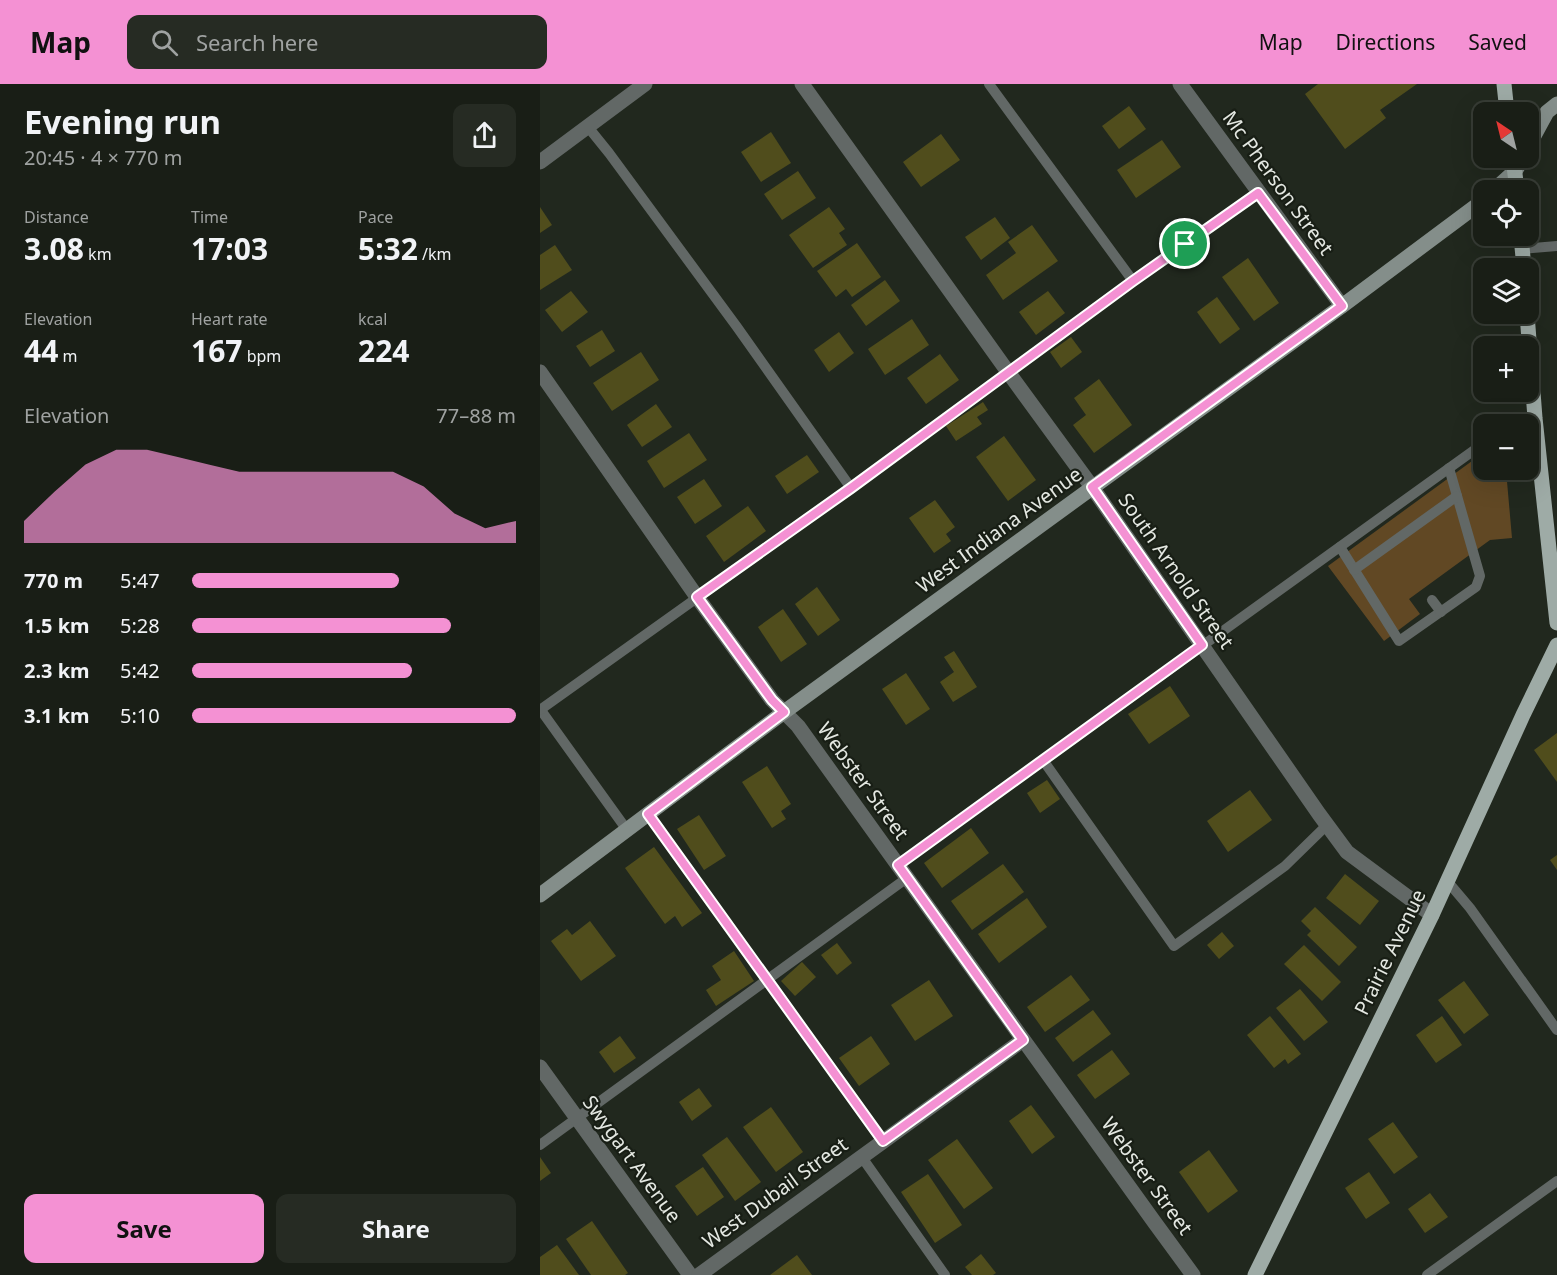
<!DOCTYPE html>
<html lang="en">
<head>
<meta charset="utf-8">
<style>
	:root { --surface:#191e16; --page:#262b23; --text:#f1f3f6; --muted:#9fa2a1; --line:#373c35; --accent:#f491d3 }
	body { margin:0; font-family:"Noto Sans",sans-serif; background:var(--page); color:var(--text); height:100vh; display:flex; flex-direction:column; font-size:22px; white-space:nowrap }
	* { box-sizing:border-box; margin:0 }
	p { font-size:20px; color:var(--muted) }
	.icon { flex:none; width:33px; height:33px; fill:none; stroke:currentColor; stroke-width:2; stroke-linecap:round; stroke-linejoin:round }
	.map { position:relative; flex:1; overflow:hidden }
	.details { display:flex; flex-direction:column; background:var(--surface); width:540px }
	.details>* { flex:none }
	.needle { width:39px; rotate:325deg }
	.fabs { position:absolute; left:933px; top:18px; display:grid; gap:12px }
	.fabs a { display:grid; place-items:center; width:66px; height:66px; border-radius:12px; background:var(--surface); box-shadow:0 6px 24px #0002,0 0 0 2px var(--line); font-size:30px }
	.pin { position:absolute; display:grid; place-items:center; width:51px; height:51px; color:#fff; margin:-26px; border:3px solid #fff; border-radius:50%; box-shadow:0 2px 6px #0007 }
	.round { display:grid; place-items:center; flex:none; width:63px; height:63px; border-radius:12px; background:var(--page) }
	.headline { display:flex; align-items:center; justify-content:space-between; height:102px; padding:0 24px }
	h1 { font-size:33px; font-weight:700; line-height:45px }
	.metrics { display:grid; grid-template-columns:repeat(3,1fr); gap:9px; height:102px; padding:6px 24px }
	.metrics div { display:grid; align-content:center }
	.metrics b { font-size:30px; font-weight:700 }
	.metrics small { font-size:16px; font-weight:400 }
	.metrics p { font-size:16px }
	.chart { height:168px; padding:12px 24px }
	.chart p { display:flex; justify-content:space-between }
	.chart svg { width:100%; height:108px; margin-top:6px; fill:var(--accent); opacity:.7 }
	.cta { display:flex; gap:12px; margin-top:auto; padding:12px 24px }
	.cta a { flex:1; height:69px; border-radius:12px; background:var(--accent); color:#111; font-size:24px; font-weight:700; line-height:69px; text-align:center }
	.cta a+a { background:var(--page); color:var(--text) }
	ul { padding:0 24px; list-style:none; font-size:20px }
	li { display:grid; grid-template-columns:96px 72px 1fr; align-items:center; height:45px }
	li i { height:15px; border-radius:8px; background:var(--accent) }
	header { display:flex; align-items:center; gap:36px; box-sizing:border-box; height:84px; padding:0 30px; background:var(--accent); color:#111 }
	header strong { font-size:28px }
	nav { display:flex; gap:33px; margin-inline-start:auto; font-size:21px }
	.search { width:420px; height:54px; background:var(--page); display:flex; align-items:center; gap:15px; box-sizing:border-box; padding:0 21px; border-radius:12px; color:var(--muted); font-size:22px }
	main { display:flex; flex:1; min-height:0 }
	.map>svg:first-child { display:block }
	.green { fill:#614824 }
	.building { fill:#504d1c }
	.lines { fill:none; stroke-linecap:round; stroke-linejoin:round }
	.lane { stroke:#626866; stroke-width:10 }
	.street { stroke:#626866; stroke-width:15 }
	.secondary { stroke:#848e8a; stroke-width:15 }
	.primary { stroke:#9eaba6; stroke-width:15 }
	.route-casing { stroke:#fff; stroke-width:12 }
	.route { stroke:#f491d3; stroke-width:8 }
	.labels { text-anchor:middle; stroke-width:4.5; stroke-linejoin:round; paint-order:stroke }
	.street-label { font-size:20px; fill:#e4e8e2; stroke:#181e15 }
</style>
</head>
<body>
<header>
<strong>Map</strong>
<div class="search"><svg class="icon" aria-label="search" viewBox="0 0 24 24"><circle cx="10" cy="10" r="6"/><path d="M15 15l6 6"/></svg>Search here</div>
<nav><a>Map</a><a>Directions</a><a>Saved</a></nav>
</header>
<main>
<section class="details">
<div class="headline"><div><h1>Evening run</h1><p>20:45 · 4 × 770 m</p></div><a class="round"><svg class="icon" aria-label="share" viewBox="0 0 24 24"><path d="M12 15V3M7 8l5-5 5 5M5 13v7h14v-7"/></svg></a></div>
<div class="metrics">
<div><p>Distance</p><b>3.08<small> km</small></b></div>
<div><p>Time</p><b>17:03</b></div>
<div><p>Pace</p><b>5:32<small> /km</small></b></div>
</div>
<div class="metrics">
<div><p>Elevation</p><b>44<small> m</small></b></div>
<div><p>Heart rate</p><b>167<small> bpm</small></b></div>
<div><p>kcal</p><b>224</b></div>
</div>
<div class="chart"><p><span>Elevation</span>77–88 m</p>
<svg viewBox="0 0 160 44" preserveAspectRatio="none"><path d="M0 44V35L10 23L20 12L30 6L40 6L50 9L60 12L70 15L80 15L90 15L100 15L110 15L120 15L130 21L140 32L150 38L160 35V44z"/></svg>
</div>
<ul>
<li><b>770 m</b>5:47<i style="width:64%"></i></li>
<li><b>1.5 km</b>5:28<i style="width:80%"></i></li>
<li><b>2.3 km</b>5:42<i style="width:68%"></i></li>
<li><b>3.1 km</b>5:10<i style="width:100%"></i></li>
</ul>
<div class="cta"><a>Save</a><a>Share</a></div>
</section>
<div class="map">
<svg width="1017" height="1191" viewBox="0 0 1017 1191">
	<rect width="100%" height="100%" fill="#21281e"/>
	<polygon class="green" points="943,369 944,386 966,386 972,454 950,456 869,515 880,530 844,557 788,482"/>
	<g class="building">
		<polygon points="778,0 877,0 840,26 846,34 805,65 765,10"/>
		<polygon points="589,22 606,45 579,65 562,42"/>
		<polygon points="231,48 251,79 221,98 201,68"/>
		<polygon points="401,50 420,76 381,103 363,78"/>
		<polygon points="622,56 641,83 596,114 577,86"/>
		<polygon points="258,87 276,114 242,136 224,110"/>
		<polygon points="0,123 12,141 0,149"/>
		<polygon points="289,123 305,145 299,149 307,161 273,184 249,151"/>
		<polygon points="455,133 470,154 441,176 425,153"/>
		<polygon points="492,141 518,177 463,216 446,191 476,169 468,158"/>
		<polygon points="317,159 341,193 312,213 306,205 296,213 277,187"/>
		<polygon points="15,161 32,186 0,206 0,171"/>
		<polygon points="708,174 739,219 714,237 682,193"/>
		<polygon points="345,196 360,217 326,242 311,221"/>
		<polygon points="31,207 48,228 22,248 5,226"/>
		<polygon points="508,207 525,229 496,251 479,228"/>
		<polygon points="677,213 700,245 680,260 657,228"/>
		<polygon points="372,235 389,261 345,291 328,265"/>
		<polygon points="62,246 75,267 50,283 36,262"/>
		<polygon points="299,248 314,269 289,288 274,266"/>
		<polygon points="531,253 542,268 521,284 510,268"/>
		<polygon points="101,268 119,296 72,327 53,299"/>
		<polygon points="400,270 419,296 386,320 367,294"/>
		<polygon points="559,295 592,341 554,369 533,341 546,331 534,314"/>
		<polygon points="443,318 448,326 437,333 442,340 416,357 406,342"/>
		<polygon points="116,320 132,343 102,363 87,341"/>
		<polygon points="149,349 167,376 124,404 107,377"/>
		<polygon points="464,352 496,396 468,417 436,373"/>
		<polygon points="267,371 279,388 247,410 235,392"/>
		<polygon points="164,395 182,422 155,440 137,413"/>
		<polygon points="395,416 415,443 406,450 411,457 394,469 369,434"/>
		<polygon points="208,422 226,447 184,478 166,452"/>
		<polygon points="277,503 300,536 278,552 255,520"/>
		<polygon points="243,525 267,560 241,578 218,543"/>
		<polygon points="414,567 437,603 413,618 400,598 414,588 404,573"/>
		<polygon points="366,589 390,625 366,641 342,605"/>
		<polygon points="630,602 650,632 609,660 588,630"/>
		<polygon points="1017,649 1017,698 994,666"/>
		<polygon points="227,682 251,720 241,727 246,735 232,744 202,698"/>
		<polygon points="507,696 520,715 500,729 487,709"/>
		<polygon points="710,706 732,736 688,768 667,737"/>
		<polygon points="159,731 186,772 164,786 137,745"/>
		<polygon points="431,744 449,769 402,804 384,779"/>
		<polygon points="114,763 162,829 142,843 135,832 125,840 85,784"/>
		<polygon points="1017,771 1017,786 1010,776"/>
		<polygon points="463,780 484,808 432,846 411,817"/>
		<polygon points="805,790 839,817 820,841 786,814"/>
		<polygon points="487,814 507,843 459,879 438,850"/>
		<polygon points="775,823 817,863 799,882 767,851 771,847 761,837"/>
		<polygon points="50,837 76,872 41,897 11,857 27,845 32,851"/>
		<polygon points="682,848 694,862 679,875 667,861"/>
		<polygon points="297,859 312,879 297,891 281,871"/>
		<polygon points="764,861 801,898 782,917 744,880"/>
		<polygon points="194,867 214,897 176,922 166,906 181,896 172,882"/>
		<polygon points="262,878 276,893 255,912 241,897"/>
		<polygon points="531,891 550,916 505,948 487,923"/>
		<polygon points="389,896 413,932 375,957 351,921"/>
		<polygon points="924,897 949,931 924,950 898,916"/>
		<polygon points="760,905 788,938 764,957 736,924"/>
		<polygon points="553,926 571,950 533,978 515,954"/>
		<polygon points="730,932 761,970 748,980 745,975 734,984 707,951"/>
		<polygon points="902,932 922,961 896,979 876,951"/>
		<polygon points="80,952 96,974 74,989 59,968"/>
		<polygon points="331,952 350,980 319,1002 299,974"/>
		<polygon points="572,966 590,990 555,1015 537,991"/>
		<polygon points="159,1004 172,1022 152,1037 139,1018"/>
		<polygon points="491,1021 515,1053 492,1070 469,1037"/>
		<polygon points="231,1023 263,1068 236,1088 203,1043"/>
		<polygon points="853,1038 878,1073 854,1090 828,1055"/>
		<polygon points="187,1053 221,1098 195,1117 162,1071"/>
		<polygon points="417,1055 453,1104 424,1125 388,1076"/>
		<polygon points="669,1066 698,1107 668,1129 639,1088"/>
		<polygon points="0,1073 11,1089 0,1097"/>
		<polygon points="163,1083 184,1113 157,1132 135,1102"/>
		<polygon points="829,1088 850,1119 826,1135 805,1104"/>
		<polygon points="388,1090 422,1141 395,1159 361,1108"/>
		<polygon points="890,1109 908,1133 885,1149 868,1125"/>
		<polygon points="52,1137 88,1189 85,1191 51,1191 26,1155"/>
		<polygon points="17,1161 39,1191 0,1191 0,1173"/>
		<polygon points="441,1170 456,1189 453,1191 432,1191 425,1183"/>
		<polygon points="257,1171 272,1191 230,1191"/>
	</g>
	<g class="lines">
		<g class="lane">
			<polyline points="449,0 593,197"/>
			<polyline points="48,43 69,69 197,243 311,404"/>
			<polyline points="982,165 1017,162"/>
			<polyline points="977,340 995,334"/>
			<polyline points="800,463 859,557 936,503 940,492 909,384"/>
			<polyline points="814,486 917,412"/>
			<polyline points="892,516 901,528"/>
			<polyline points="0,625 87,746"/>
			<polyline points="0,626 311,404 593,197 718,109"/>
			<polyline points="503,676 634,862 745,782 787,741"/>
			<polyline points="108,730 343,1057"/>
			<polyline points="358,781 944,359"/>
			<polyline points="908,798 930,824 1017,946"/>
			<polyline points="0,1061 367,794"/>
			<polyline points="321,1072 405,1191"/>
			<polyline points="887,1191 1017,1097"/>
		</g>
		<g class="street">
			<polyline points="262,0 468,288 552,403 779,730 807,768 892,831"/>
			<polyline points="640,0 802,222"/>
			<polyline points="0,78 105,0"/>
			<polyline points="0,288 157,513 232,616 258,642 615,1139 653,1191"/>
			<polyline points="0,983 150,1191"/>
			<polyline points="159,1191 483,956"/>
		</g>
		<g class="secondary">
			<polyline points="988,63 1007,28 1017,20"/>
			<polyline points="954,106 975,87 983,74"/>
			<polyline points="0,811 244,628 802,222 944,116"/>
		</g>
		<g class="primary">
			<polyline points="964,0 967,28"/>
			<polyline points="973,74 977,106"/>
			<polyline points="981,152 984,184"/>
			<polyline points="987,230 995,334 1017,539"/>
			<polyline points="715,1191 892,831 983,631 1017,561"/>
		</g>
	</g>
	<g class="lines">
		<g class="route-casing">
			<polygon id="route" points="718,109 802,222 552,403 662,561 358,781 483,956 343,1057 108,730 244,628 232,616 157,513 311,404 593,197"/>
		</g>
		<use href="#route" class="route"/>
	</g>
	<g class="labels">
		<g class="street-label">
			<text transform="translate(738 99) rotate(54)" y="7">Mc Pherson Street</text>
			<text transform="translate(459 446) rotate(-36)" y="7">West Indiana Avenue</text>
			<text transform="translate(636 487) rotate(55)" y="7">South Arnold Street</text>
			<text transform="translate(323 697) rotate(54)" y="7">Webster Street</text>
			<text transform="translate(850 868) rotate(-64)" y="7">Prairie Avenue</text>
			<text transform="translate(92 1075) rotate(54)" y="7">Swygart Avenue</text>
			<text transform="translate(607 1092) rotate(54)" y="7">Webster Street</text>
			<text transform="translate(235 1109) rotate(-36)" y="7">West Dubail Street</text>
		</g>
	</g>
</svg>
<div class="fabs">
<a><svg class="needle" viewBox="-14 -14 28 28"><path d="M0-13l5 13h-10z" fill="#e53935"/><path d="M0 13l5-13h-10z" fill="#9fa2a1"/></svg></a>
<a><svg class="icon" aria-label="locate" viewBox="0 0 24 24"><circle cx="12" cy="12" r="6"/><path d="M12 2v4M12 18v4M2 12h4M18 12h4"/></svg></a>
<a><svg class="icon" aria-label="layers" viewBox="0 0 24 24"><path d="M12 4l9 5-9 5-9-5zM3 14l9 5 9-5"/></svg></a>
<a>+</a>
<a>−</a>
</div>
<div class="pin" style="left:645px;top:160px;background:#1e9e55"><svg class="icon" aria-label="arrive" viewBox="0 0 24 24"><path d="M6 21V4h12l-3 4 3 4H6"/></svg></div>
</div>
</main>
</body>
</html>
